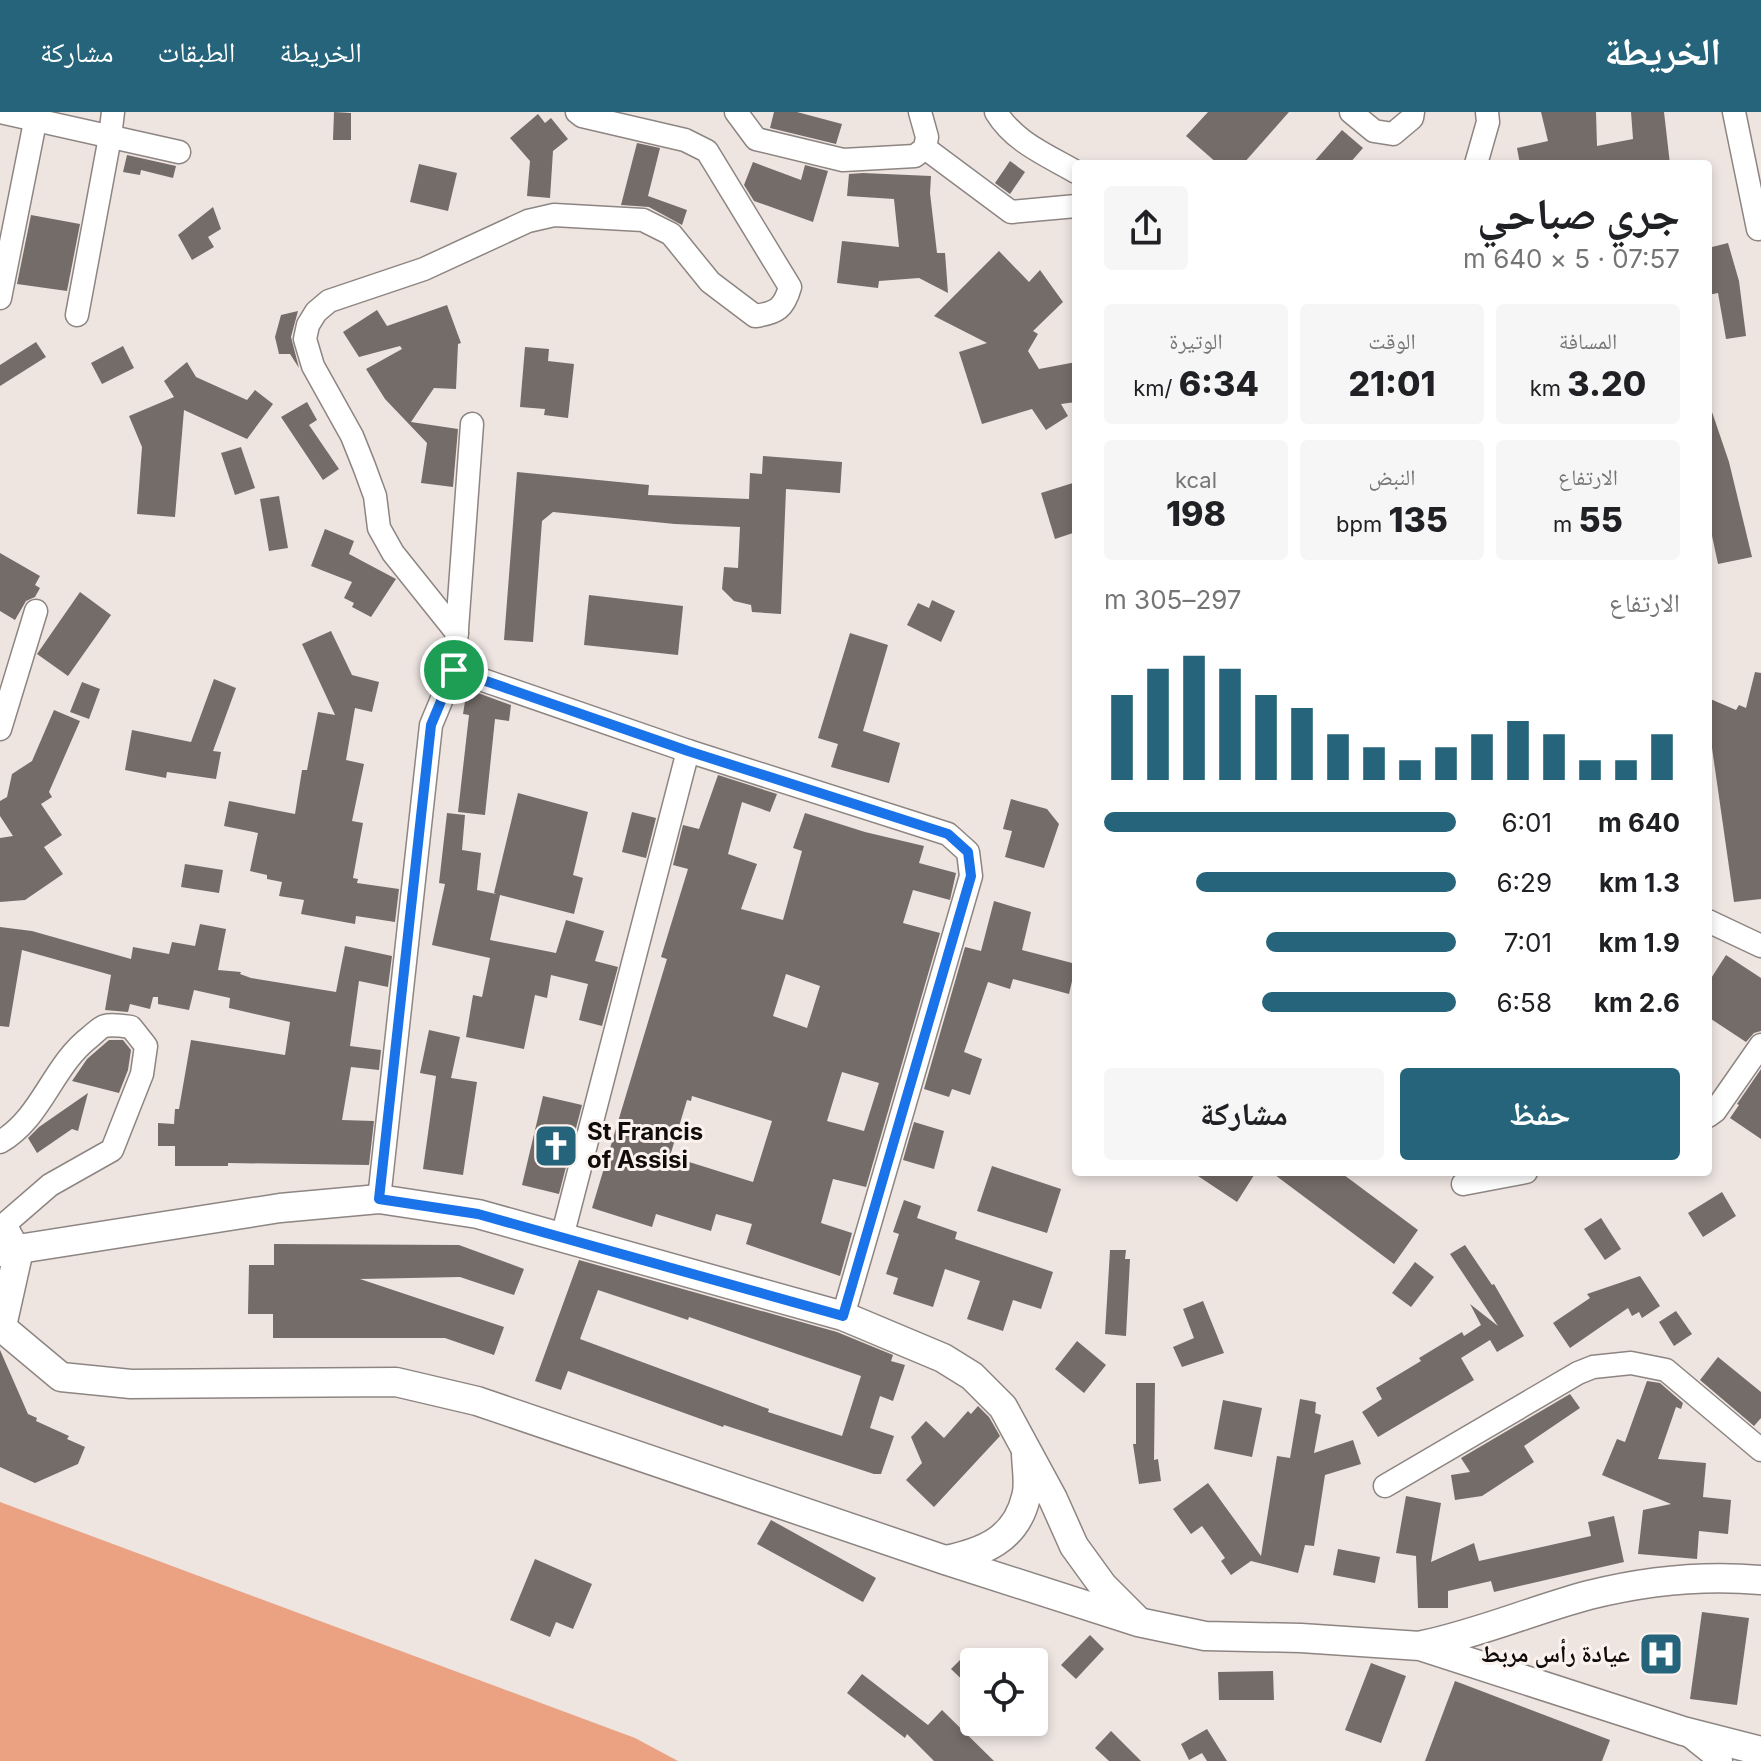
<!DOCTYPE html>
<html lang="ar">
<head>
<meta charset="utf-8">
<style>
	:root { --surface:#fff; --page:#f6f6f6; --text:#202124; --muted:#757577; --accent:#25647a }
	body { margin:0; font-family:Inter,"Noto Naskh Arabic",sans-serif; background:var(--page); color:var(--text); direction:rtl; height:100vh; display:flex; flex-direction:column; font-size:30px; white-space:nowrap }
	* { box-sizing:border-box; margin:0 }
	p { font-size:26px; color:var(--muted) }
	.icon { flex:none; width:44px; height:44px; fill:none; stroke:currentColor; stroke-width:2; stroke-linecap:round; stroke-linejoin:round }
	.map { position:relative; flex:1; overflow:hidden; direction:ltr }
	.sheet { position:absolute; left:1072px; top:48px; width:640px; height:1016px; display:flex; flex-direction:column; background:var(--surface); border-radius:8px; box-shadow:0 4px 12px #0003; direction:rtl }
	.sheet>* { flex:none }
	.controls { position:absolute; left:960px; top:1536px; display:grid; gap:16px }
	.controls a { display:grid; place-items:center; width:88px; height:88px; border-radius:8px; background:var(--surface); box-shadow:0 4px 12px #0003; font-size:40px }
	.pin { position:absolute; display:grid; place-items:center; width:68px; height:68px; color:#fff; margin:-34px; border:4px solid #fff; border-radius:50%; box-shadow:0 2px 8px #0007 }
	.round { display:grid; place-items:center; flex:none; width:84px; height:84px; border-radius:8px; background:var(--page) }
	.overview { display:flex; align-items:center; justify-content:space-between; height:136px; padding:0 32px }
	h1 { font-size:44px; font-weight:800; line-height:60px }
	.stats { display:grid; grid-template-columns:repeat(3,1fr); gap:12px; height:136px; padding:8px 32px }
	.stats div { display:grid; align-content:center; border-radius:8px; background:var(--page); text-align:center }
	.stats b { font-size:34px; font-weight:800 }
	.stats small { font-size:22px; font-weight:400 }
	.stats p { font-size:22px }
	.chart { height:224px; padding:16px 32px }
	.chart p { display:flex; justify-content:space-between }
	.chart svg { width:100%; height:144px; margin-top:8px; stroke:var(--accent); stroke-width:6 }
	.primary-button { display:flex; gap:16px; margin-top:auto; padding:16px 32px }
	.primary-button a { flex:1; height:92px; border-radius:8px; background:var(--accent); color:#fff; font-size:32px; font-weight:800; line-height:92px; text-align:center }
	.primary-button a+a { background:var(--page); color:var(--text) }
	ul { padding:0 32px; list-style:none; font-size:26px }
	li { display:grid; grid-template-columns:128px 96px 1fr; align-items:center; height:60px }
	li i { height:20px; border-radius:10px; background:var(--accent) }
	header { display:flex; align-items:center; gap:48px; box-sizing:border-box; height:112px; padding:0 40px; background:var(--accent); color:#fff }
	header strong { font-size:38px }
	nav { display:flex; gap:44px; margin-inline-start:auto; font-size:28px }
	.map>svg:first-child { display:block }
	.water { fill:#eaa282 }
	.building { fill:#746c69; fill-rule:evenodd }
	.lines { fill:none; stroke-linecap:round; stroke-linejoin:round }
	.minor-casing { stroke:#8d8582; stroke-width:25 }
	.major-casing { stroke:#8d8582; stroke-width:31 }
	.minor { stroke:#fff; stroke-width:22 }
	.major { stroke:#fff; stroke-width:28 }
	.route-casing { stroke:#fff; stroke-width:16 }
	.route { stroke:#1a73e8; stroke-width:10 }
	.labels { text-anchor:middle; stroke-width:6; stroke-linejoin:round; paint-order:stroke }
	.poi-label { font-size:24px; font-weight:bold; fill:#0f0c0b; stroke:#fbf2ee; text-anchor:start }
</style>
</head>
<body>
<header>
<strong>الخريطة</strong>
<nav><a>الخريطة</a><a>الطبقات</a><a>مشاركة</a></nav>
</header>
<div class="map">
<svg width="1761" height="1649" viewBox="0 0 1761 1649">
	<rect width="100%" height="100%" fill="#eee5e1"/>
	<polygon class="water" points="0,1390 635,1626 678,1649 0,1649"/>
	<g class="building">
		<polygon points="334,0 351,1 351,28 333,28"/>
		<polygon points="774,0 797,0 842,12 836,32 770,16"/>
		<polygon points="1208,0 1289,0 1243,52 1218,52 1186,24"/>
		<polygon points="1541,0 1596,0 1597,34 1633,27 1631,0 1664,0 1670,52 1520,52 1517,36 1548,29"/>
		<polygon points="538,2 545,11 551,6 568,27 553,39 550,86 527,84 530,49 510,26"/>
		<polygon points="1342,18 1363,36 1349,52 1312,52"/>
		<polygon points="637,31 660,36 648,84 687,98 682,113 649,95 621,93"/>
		<polygon points="127,43 176,54 173,66 141,58 140,63 123,60"/>
		<polygon points="1010,49 1025,60 1010,82 995,71"/>
		<polygon points="753,50 801,68 805,53 828,59 813,110 754,89 744,73"/>
		<polygon points="419,52 457,61 448,99 410,90"/>
		<polygon points="863,61 931,64 930,81 937,141 945,141 948,181 919,166 879,169 878,176 837,171 842,129 899,135 894,87 847,84 849,62"/>
		<polygon points="213,95 221,117 208,125 214,135 192,148 178,123"/>
		<polygon points="31,103 80,112 67,179 17,172"/>
		<polygon points="1728,131 1739,169 1746,224 1726,227 1718,181 1708,183 1708,136"/>
		<polygon points="999,139 1029,170 1040,158 1063,190 1033,219 1038,222 1028,239 1039,257 1076,250 1076,290 1061,292 1068,304 1046,318 1032,297 982,312 959,240 987,231 934,204"/>
		<polygon points="447,193 461,231 458,232 456,277 434,276 411,310 458,317 453,375 421,371 427,331 385,287 366,257 402,237 400,234 359,245 343,220 377,198 387,214"/>
		<polygon points="298,199 291,225 299,256 290,242 279,242 275,225 281,203"/>
		<polygon points="36,230 46,245 0,274 0,253"/>
		<polygon points="123,234 134,256 102,272 91,251"/>
		<polygon points="525,235 549,237 548,249 574,252 568,306 544,303 545,297 520,295"/>
		<polygon points="187,250 196,265 247,288 255,278 273,292 247,327 184,298 175,405 137,402 142,335 129,304 174,285 164,269"/>
		<polygon points="307,290 317,308 309,313 339,357 323,368 281,305"/>
		<polygon points="1711,297 1729,350 1752,445 1718,452 1708,405 1708,298"/>
		<polygon points="241,335 255,376 235,383 221,341"/>
		<polygon points="763,344 842,350 840,381 786,377 781,502 752,500 751,493 734,489 722,477 724,455 738,456 740,415 675,412 553,400 542,409 533,530 504,528 517,360 649,373 648,383 749,387 750,361 762,362"/>
		<polygon points="1076,370 1076,420 1055,427 1041,381"/>
		<polygon points="279,384 288,436 269,439 260,387"/>
		<polygon points="325,417 354,429 349,442 396,467 371,505 352,495 354,491 344,486 352,470 311,454"/>
		<polygon points="0,441 40,464 35,473 40,476 35,485 26,489 15,508 0,499"/>
		<polygon points="80,480 111,503 68,564 37,542"/>
		<polygon points="589,483 683,494 678,543 584,533"/>
		<polygon points="932,488 955,499 941,530 907,513 918,491 929,496"/>
		<polygon points="331,519 352,563 379,570 372,600 355,596 346,648 364,652 352,709 363,711 353,766 358,767 357,771 399,777 395,810 356,804 355,812 301,802 304,788 279,784 282,770 267,767 267,763 250,759 258,721 224,714 229,689 295,702 302,658 307,658 318,600 335,603 302,532"/>
		<polygon points="850,521 888,533 863,619 900,631 889,671 831,655 838,632 818,626"/>
		<polygon points="1755,560 1761,561 1761,787 1734,790 1712,636 1708,636 1708,586 1736,598 1739,593 1746,596"/>
		<polygon points="214,567 236,576 213,639 221,640 216,667 167,660 166,666 125,658 132,618 191,630"/>
		<polygon points="82,570 100,577 89,607 70,600"/>
		<polygon points="467,577 511,593 509,609 495,607 485,703 458,700 469,603 463,602"/>
		<polygon points="54,598 80,609 49,680 52,685 41,692 62,723 44,735 63,762 25,788 0,790 0,726 13,724 0,704 0,689 7,685 12,662 32,649"/>
		<path d="M718,663L777,682L770,700L742,690L728,742L757,752L741,797L783,808L802,739L793,736L805,701L865,720L924,734L919,751L956,761L950,788L913,778L903,811L940,821L866,1075L833,1067L821,1111L852,1121L840,1164L746,1132L752,1112L716,1102L711,1119L656,1102L652,1115L592,1096L667,847L661,845L688,757L673,753L683,713L699,717ZM786,862L820,874L807,916L773,904ZM842,960L879,971L864,1019L827,1009ZM692,984L772,1009L753,1070L670,1044L687,988L691,989Z"/>
		<polygon points="518,681 588,700 573,763 583,766 574,802 500,783 490,828 556,841 566,808 604,819 595,849 618,855 602,914 579,908 588,872 551,863 547,886 535,883 524,937 466,925 473,883 482,885 490,846 432,833 445,772 439,771 447,701 465,703 462,738 481,741 477,778 496,782 494,781"/>
		<polygon points="1011,687 1047,697 1059,712 1044,756 1005,745 1012,719 1003,717"/>
		<polygon points="632,700 656,706 646,746 622,740"/>
		<polygon points="185,752 223,758 219,781 181,775"/>
		<polygon points="994,789 1031,800 1022,838 1076,852 1069,882 1013,867 1010,877 988,870 964,940 982,947 970,983 952,977 949,985 924,977 965,835 981,839"/>
		<polygon points="200,812 226,817 218,858 241,860 240,862 251,866 336,880 345,834 392,844 388,875 359,869 350,934 381,938 379,958 351,955 342,1008 374,1009 369,1053 228,1051 228,1054 175,1054 175,1034 158,1034 158,1011 174,1012 175,997 179,997 191,928 285,943 290,910 229,896 230,886 194,878 189,898 158,892 158,885 153,885 150,897 130,892 128,900 105,898 111,863 22,838 9,915 0,914 0,815 32,819 131,847 133,835 169,842 172,830 195,834"/>
		<polygon points="1726,843 1761,866 1761,919 1754,921 1746,930 1708,905 1708,871"/>
		<polygon points="429,918 460,925 451,966 477,970 463,1063 423,1057 436,964 420,961"/>
		<polygon points="109,928 123,928 131,938 128,958 119,981 72,969 87,947"/>
		<polygon points="1761,957 1761,1027 1730,1006 1739,993 1737,992"/>
		<polygon points="88,981 78,1019 72,1017 37,1041 28,1026 39,1015"/>
		<polygon points="543,984 582,993 559,1082 522,1073"/>
		<polygon points="914,1010 944,1019 934,1057 903,1048"/>
		<polygon points="992,1054 1061,1077 1047,1121 977,1099"/>
		<polygon points="1192,1060 1256,1060 1237,1090"/>
		<polygon points="1271,1060 1340,1060 1418,1118 1394,1152"/>
		<polygon points="1722,1080 1736,1104 1703,1125 1688,1101"/>
		<polygon points="904,1088 921,1094 917,1106 957,1120 955,1127 1053,1160 1041,1197 1013,1188 1003,1219 967,1207 980,1169 945,1157 933,1195 893,1182 898,1166 886,1162 899,1122 893,1120"/>
		<polygon points="1601,1106 1621,1137 1605,1148 1584,1117"/>
		<polygon points="274,1132 459,1133 524,1157 514,1183 460,1165 360,1167 504,1215 494,1243 445,1226 273,1226 273,1202 248,1202 249,1153 274,1153"/>
		<polygon points="1465,1133 1492,1173 1494,1172 1524,1224 1497,1240 1490,1228 1461,1246 1474,1268 1378,1325 1362,1300 1382,1287 1376,1276 1421,1249 1419,1246 1462,1220 1464,1224 1481,1213 1470,1192 1498,1214 1450,1142"/>
		<polygon points="1110,1138 1126,1138 1125,1147 1130,1147 1126,1224 1105,1222"/>
		<path d="M579,1148L837,1220L893,1243L891,1249L905,1253L893,1289L880,1284L870,1316L894,1324L881,1362H874L724,1313L723,1315L568,1259L561,1278L535,1269ZM598,1178L688,1208L689,1205L861,1264L842,1324L768,1300L769,1297L580,1227Z"/>
		<polygon points="1415,1150 1434,1165 1411,1195 1392,1181"/>
		<polygon points="1640,1164 1660,1194 1642,1206 1639,1200 1632,1204 1628,1196 1570,1236 1553,1211 1590,1186 1587,1182"/>
		<polygon points="1203,1189 1224,1241 1182,1255 1173,1235 1194,1226 1183,1197"/>
		<polygon points="1676,1199 1692,1222 1674,1234 1659,1210"/>
		<polygon points="1077,1229 1106,1253 1084,1281 1055,1257"/>
		<polygon points="0,1238 28,1302 37,1306 36,1309 69,1324 67,1327 85,1335 78,1352 35,1371 0,1355"/>
		<polygon points="1718,1245 1761,1280 1761,1306 1754,1314 1700,1268"/>
		<polygon points="1647,1269 1660,1271 1683,1291 1681,1297 1676,1295 1658,1347 1706,1351 1703,1385 1731,1388 1728,1422 1699,1419 1697,1447 1638,1442 1643,1398 1671,1392 1602,1363 1617,1327 1625,1330"/>
		<polygon points="1136,1271 1155,1271 1154,1348 1158,1347 1161,1369 1139,1372 1133,1332 1136,1332"/>
		<polygon points="1570,1282 1580,1296 1524,1334 1534,1350 1482,1384 1455,1388 1451,1363 1470,1360 1461,1346"/>
		<polygon points="1300,1287 1316,1290 1315,1301 1321,1303 1314,1341 1353,1328 1361,1352 1325,1363 1314,1434 1305,1433 1298,1461 1251,1449 1231,1463 1221,1449 1225,1446 1202,1414 1191,1422 1173,1397 1208,1371 1261,1444 1277,1344 1290,1346"/>
		<polygon points="1223,1288 1262,1296 1252,1345 1214,1337"/>
		<polygon points="978,1294 989,1305 1000,1324 934,1395 906,1368 922,1351 911,1325 926,1309 944,1326 968,1299 971,1302"/>
		<polygon points="1406,1384 1441,1391 1431,1450 1474,1431 1479,1449 1591,1424 1588,1410 1614,1404 1624,1450 1494,1480 1491,1469 1448,1479 1448,1496 1418,1496 1416,1444 1396,1441"/>
		<polygon points="771,1408 876,1466 863,1490 757,1432"/>
		<polygon points="1338,1437 1380,1445 1375,1471 1333,1463"/>
		<polygon points="535,1447 592,1472 573,1517 556,1510 550,1525 510,1508"/>
		<polygon points="1702,1500 1749,1506 1737,1593 1690,1587"/>
		<polygon points="1090,1523 1104,1537 1076,1567 1061,1553"/>
		<polygon points="964,1544 974,1553 974,1579 951,1557"/>
		<polygon points="1371,1551 1406,1564 1381,1631 1345,1618"/>
		<polygon points="1273,1559 1274,1588 1219,1588 1218,1560"/>
		<polygon points="862,1562 928,1613 942,1598 994,1649 934,1649 907,1622 905,1626 847,1581"/>
		<polygon points="1455,1569 1610,1628 1602,1649 1425,1649"/>
		<polygon points="1207,1617 1227,1649 1207,1649 1202,1641 1189,1648 1181,1632"/>
		<polygon points="1111,1619 1141,1649 1109,1649 1095,1636"/>
	</g>
	<g class="lines">
		<g class="minor-casing">
			<g id="minor">
				<polyline points="0,0 179,40"/>
				<polyline points="736,0 756,27 843,48 915,44 925,36 927,25 920,0"/>
				<path d="M996,0C1014,30 1047,43 1076,60"/>
				<polyline points="1351,0 1374,19 1393,22 1412,6 1413,0"/>
				<polyline points="1734,0 1758,117"/>
				<polyline points="925,36 1011,100 1076,94"/>
				<polyline points="1476,52 1488,10 1487,0"/>
				<polyline points="0,186 37,0"/>
				<polyline points="77,203 110,25 113,0"/>
				<path d="M457,521L393,441L379,416L375,384L364,354L352,324L313,254L305,227L308,213L316,200L329,189L424,157L528,109L554,103L643,108L671,122L710,170L755,204C777,201 784,196 790,175L707,39L685,28L582,4L577,0"/>
				<polyline points="454,558 688,639 948,722 968,740 971,764 843,1204"/>
				<polyline points="0,617 36,499"/>
				<polyline points="1708,809 1761,834"/>
				<polyline points="1708,1004 1715,999 1761,933"/>
				<path d="M0,1030C42,1006 52,954 90,925C94,922 100,915 105,914C112,912 124,914 131,915L146,934L142,962L112,1038L50,1073L5,1112L19,1138"/>
				<polyline points="1463,1072 1526,1060"/>
				<polyline points="379,1087 431,613 454,558 472,312"/>
				<polyline points="562,1125 688,639"/>
				<polyline points="1385,1374 1578,1261 1593,1255 1631,1251 1666,1258 1761,1338"/>
				<polyline points="1687,1622 1721,1649"/>
			</g>
		</g>
		<g class="major-casing">
			<g id="major">
				<polyline points="0,1140 280,1096 379,1087 478,1102 843,1204 943,1246 972,1264 1003,1295 1053,1387 1074,1434 1103,1474 1135,1506"/>
				<polyline points="0,1214 61,1265 131,1272 396,1270 477,1289 945,1448 1138,1510 1205,1524 1301,1526 1420,1534 1683,1619 1761,1639"/>
				<polyline points="2,1214 19,1138"/>
				<path d="M946,1448C983,1440 1016,1428 1026,1385C1030,1372 1026,1354 1026,1340"/>
				<path d="M1423,1533C1480,1521 1533,1498 1589,1483C1645,1469 1704,1463 1761,1468"/>
			</g>
		</g>
		<use href="#minor" class="minor"/>
		<use href="#major" class="major"/>
	</g>
	<g class="lines">
		<g class="route-casing">
			<polygon id="route" points="454,558 688,639 948,722 968,740 971,764 843,1204 478,1102 379,1087 431,613"/>
		</g>
		<use href="#route" class="route"/>
	</g>
	<defs>
		<g id="church-square" transform="scale(2.3)"><rect x="-9" y="-9" width="18" height="18" rx="4" fill="#25647a" stroke="#fbf2ee"/><path d="M-1.2-6h2.4v3.5h3.3v2.4h-3.3V6h-2.4V-.1h-3.3v-2.4h3.3Z" fill="#fff"/></g>
		<g id="hospital-square" transform="scale(2.3)"><rect x="-9" y="-9" width="18" height="18" rx="4" fill="#25647a" stroke="#fbf2ee"/><path d="M-5-5h3v3.5h4V-5h3V5h-3V1.5h-4V5h-3Z" fill="#fff"/></g>
	</defs>
	<g fill-rule="evenodd">
		<use href="#church-square" x="556" y="1034"/>
		<use href="#hospital-square" x="1661" y="1542"/>
	</g>
	<g class="labels">
		<g class="poi-label">
			<text x="587" y="1028">St Francis<tspan x="587" dy="28">of Assisi</tspan></text>
			<text x="1630" y="1550" text-anchor="end">عيادة رأس مربط</text>
		</g>
	</g>
</svg>
<div class="controls">
<a><svg class="icon" aria-label="locate" viewBox="0 0 24 24"><circle cx="12" cy="12" r="6"/><path d="M12 2v4M12 18v4M2 12h4M18 12h4"/></svg></a>
</div>
<div class="pin" style="left:454px;top:558px;background:#1e9e55"><svg class="icon" aria-label="arrive" viewBox="0 0 24 24"><path d="M6 21V4h12l-3 4 3 4H6"/></svg></div>
<section class="sheet">
<div class="overview"><div><h1>جري صباحي</h1><p>07:57 · 5 × 640 m</p></div><a class="round"><svg class="icon" aria-label="share" viewBox="0 0 24 24"><path d="M12 15V3M7 8l5-5 5 5M5 13v7h14v-7"/></svg></a></div>
<div class="stats">
<div><p>المسافة</p><b>3.20<small> km</small></b></div>
<div><p>الوقت</p><b>21:01</b></div>
<div><p>الوتيرة</p><b>6:34<small> /km</small></b></div>
</div>
<div class="stats">
<div><p>الارتفاع</p><b>55<small> m</small></b></div>
<div><p>النبض</p><b>135<small> bpm</small></b></div>
<div><p>kcal</p><b>198</b></div>
</div>
<div class="chart"><p><span>الارتفاع</span>297–305 m</p>
<svg viewBox="0 0 160 44" preserveAspectRatio="none"><path d="M5 44V18M15 44V10M25 44V6M35 44V10M45 44V18M55 44V22M65 44V30M75 44V34M85 44V38M95 44V34M105 44V30M115 44V26M125 44V30M135 44V38M145 44V38M155 44V30"/></svg>
</div>
<ul>
<li><b>640 m</b>6:01<i style="width:100%"></i></li>
<li><b>1.3 km</b>6:29<i style="width:74%"></i></li>
<li><b>1.9 km</b>7:01<i style="width:54%"></i></li>
<li><b>2.6 km</b>6:58<i style="width:55%"></i></li>
</ul>
<div class="primary-button"><a>حفظ</a><a>مشاركة</a></div>
</section>
</div>
</body>
</html>
